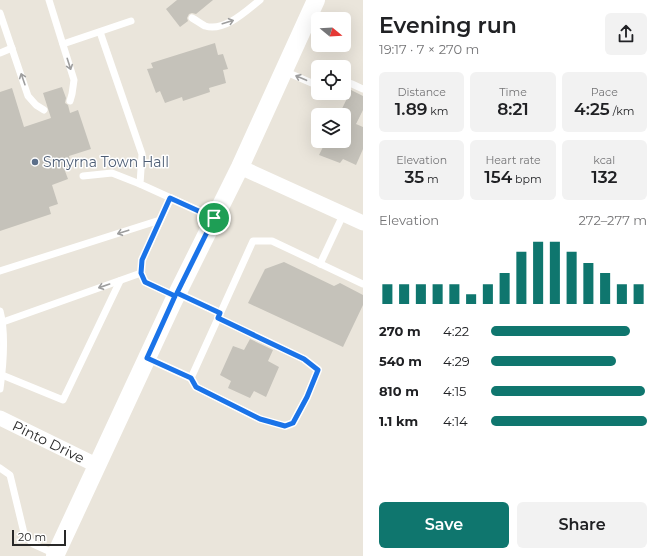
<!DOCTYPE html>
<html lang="en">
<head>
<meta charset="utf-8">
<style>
	:root { --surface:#fff; --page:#f2f2f2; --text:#202124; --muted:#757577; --accent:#0f766e }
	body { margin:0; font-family:Montserrat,sans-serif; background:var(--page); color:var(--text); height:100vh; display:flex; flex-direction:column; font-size:15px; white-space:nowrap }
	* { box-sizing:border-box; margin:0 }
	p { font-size:13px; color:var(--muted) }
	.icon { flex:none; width:22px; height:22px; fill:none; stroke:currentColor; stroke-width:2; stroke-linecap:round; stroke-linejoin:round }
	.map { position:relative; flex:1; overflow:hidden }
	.drawer { display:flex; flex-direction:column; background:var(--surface); width:300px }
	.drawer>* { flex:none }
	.needle { width:26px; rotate:108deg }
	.buttons { position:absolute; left:311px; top:12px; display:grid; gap:8px }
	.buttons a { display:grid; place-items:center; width:40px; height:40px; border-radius:6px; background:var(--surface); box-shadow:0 4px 16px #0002; font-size:20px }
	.scale { position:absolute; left:12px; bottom:10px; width:54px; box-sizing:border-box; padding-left:4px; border:2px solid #282828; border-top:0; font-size:11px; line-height:14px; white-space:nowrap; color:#282828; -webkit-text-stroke:3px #fff; paint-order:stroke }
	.pin { position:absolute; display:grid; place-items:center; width:34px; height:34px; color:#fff; margin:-17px; border:2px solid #fff; border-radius:50%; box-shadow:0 1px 4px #0007 }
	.round { display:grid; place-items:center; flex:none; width:42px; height:42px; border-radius:6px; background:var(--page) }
	.overview { display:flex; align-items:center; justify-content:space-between; height:68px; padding:0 16px }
	h1 { font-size:22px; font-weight:600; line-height:30px }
	.figures { display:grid; grid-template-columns:repeat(3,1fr); gap:6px; height:68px; padding:4px 16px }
	.figures div { display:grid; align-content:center; border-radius:6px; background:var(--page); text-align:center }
	.figures b { font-size:17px; font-weight:600 }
	.figures small { font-size:11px; font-weight:400 }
	.figures p { font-size:11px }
	.chart { height:112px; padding:8px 16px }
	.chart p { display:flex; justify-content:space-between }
	.chart svg { width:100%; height:72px; margin-top:4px; stroke:var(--accent); stroke-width:6 }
	.cta { display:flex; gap:8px; margin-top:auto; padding:8px 16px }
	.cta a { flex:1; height:46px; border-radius:6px; background:var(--accent); color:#fff; font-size:16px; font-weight:600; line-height:46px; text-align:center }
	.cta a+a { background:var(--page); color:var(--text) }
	ul { padding:0 16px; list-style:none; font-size:13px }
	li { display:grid; grid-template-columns:64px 48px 1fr; align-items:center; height:30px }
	li i { height:10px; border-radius:5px; background:var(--accent) }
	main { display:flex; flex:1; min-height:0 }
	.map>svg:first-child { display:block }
	.building { fill:#c5c2ba }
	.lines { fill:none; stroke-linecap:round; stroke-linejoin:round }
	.service { stroke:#fff; stroke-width:7 }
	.minor { stroke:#fff; stroke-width:15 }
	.tertiary { stroke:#fff; stroke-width:18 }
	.oneway { stroke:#9e9e9e }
	.route-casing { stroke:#fff; stroke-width:8 }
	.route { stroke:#1a73e8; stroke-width:5 }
	.service-dot { fill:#5c6f8a; stroke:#fff; stroke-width:1.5 }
	.labels { text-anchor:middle; stroke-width:3; stroke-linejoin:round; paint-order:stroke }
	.service-label { font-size:14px; fill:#4e5e75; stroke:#fff; text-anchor:start }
	.street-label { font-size:14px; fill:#282828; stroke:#fff }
</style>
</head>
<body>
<main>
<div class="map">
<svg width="363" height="556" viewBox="0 0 363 556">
	<rect width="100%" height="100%" fill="#eae5db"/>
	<g class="building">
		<polygon points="177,0 213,0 196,14 192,13 189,14 187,18 188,21 180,27 166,9"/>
		<polygon points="215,43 218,55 223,54 228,69 223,70 226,83 209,88 210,92 183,101 182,97 165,103 160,91 156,93 147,69 153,68 151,63"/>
		<polygon points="62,87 66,98 65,103 68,105 70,113 78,110 91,149 69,156 72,168 65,171 68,179 52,185 58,204 49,207 51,214 0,231 0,92 12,88 24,127 51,118 43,93"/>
		<polygon points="351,90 363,96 363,110 356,124 363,127 363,149 356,165 343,159 340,163 319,155 326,141 344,141 344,115 339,115"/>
		<polygon points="284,262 334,286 340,283 363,295 363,305 343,347 248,303 265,269"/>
		<polygon points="250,339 273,350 268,361 279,367 266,397 254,391 250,398 228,388 231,381 220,375 233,346 244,350"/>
	</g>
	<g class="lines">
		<g class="service">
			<polyline points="49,0 74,80 72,94 70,101"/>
			<polyline points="0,13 28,96 36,105 44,110"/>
			<path d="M192,18C196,20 201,24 205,26C225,32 246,11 260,0"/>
			<polyline points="100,32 142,154 140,184 215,218"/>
			<polyline points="63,44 131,21"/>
			<polyline points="0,53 12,48"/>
			<polyline points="284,71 314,84 318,84"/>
			<polyline points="344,82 352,84 363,89"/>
			<polyline points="83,176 112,173 140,184"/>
			<polyline points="171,198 142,260 141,273 145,282 175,296"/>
			<polyline points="320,264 343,215"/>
			<polyline points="0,271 160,220"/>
			<polyline points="177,293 220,313"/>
			<path d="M0,311C6,333 3,367 0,389"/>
			<polyline points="3,322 141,273"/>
			<polyline points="147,358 191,378 253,241 272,241 363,284"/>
			<polyline points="2,375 63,400 120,281"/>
			<polyline points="191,378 196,387 260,419 285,426 293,423 307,397 318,369 304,359 218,318"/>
			<polyline points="0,468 10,475 24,533 33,544 55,554"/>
		</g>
		<g class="minor">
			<polyline points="240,167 363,223"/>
			<path id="s1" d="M0,418L96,465"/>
		</g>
		<polyline class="tertiary" points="55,556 173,302 240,167 316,0"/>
	</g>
	<defs><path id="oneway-shaft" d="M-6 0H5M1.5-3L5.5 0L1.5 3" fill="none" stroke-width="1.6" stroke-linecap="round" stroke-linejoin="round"/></defs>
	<g class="oneway">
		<use href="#oneway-shaft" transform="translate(228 22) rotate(-17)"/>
		<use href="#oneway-shaft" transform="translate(69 64) rotate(72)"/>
		<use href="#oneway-shaft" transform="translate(301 78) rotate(-157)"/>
		<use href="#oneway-shaft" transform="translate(23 79) rotate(-109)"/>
		<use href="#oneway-shaft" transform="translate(123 232) rotate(162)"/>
		<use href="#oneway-shaft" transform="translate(104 286) rotate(161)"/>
	</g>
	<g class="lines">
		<g class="route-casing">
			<polygon id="route" points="170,198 214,218 177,293 220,313 218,318 304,359 318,370 307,397 293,423 285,426 260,419 196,387 191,378 147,358 175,296 145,282 141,273 142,260"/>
		</g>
		<use href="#route" class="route"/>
	</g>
	<circle class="service-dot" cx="35" cy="162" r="4"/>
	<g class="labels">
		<g class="service-label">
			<text x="43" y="167">Smyrna Town Hall</text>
		</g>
		<g class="street-label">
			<text dy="5" stroke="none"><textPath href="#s1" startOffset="54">Pinto Drive</textPath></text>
		</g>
	</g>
</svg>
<div class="buttons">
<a><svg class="needle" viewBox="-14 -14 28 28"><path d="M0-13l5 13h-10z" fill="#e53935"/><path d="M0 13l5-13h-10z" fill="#757577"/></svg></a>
<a><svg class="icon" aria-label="locate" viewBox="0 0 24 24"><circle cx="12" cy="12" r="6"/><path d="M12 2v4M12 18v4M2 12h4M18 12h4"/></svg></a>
<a><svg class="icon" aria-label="layers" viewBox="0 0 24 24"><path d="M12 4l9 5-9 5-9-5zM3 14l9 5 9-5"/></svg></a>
</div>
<div class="scale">20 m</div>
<div class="pin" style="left:214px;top:218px;background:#1e9e55"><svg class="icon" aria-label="arrive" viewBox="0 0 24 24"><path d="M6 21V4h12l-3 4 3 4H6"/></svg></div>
</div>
<section class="drawer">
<div class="overview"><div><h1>Evening run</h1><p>19:17 · 7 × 270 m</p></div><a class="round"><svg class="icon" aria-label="share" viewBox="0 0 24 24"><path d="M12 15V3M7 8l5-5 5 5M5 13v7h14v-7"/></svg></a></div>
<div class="figures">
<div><p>Distance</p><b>1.89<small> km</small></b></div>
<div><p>Time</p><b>8:21</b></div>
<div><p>Pace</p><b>4:25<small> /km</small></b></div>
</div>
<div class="figures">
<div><p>Elevation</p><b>35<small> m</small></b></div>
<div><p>Heart rate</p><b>154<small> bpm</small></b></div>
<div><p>kcal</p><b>132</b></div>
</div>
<div class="chart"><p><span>Elevation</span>272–277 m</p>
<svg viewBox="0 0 160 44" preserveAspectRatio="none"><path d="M5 44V32M15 44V32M25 44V32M35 44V32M45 44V32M55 44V38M65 44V32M75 44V25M85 44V12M95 44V6M105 44V6M115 44V12M125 44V19M135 44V25M145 44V32M155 44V32"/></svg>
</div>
<ul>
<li><b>270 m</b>4:22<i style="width:89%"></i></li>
<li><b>540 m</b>4:29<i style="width:80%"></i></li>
<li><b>810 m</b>4:15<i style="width:99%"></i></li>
<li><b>1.1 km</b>4:14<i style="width:100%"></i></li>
</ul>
<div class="cta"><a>Save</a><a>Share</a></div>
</section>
</main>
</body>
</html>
